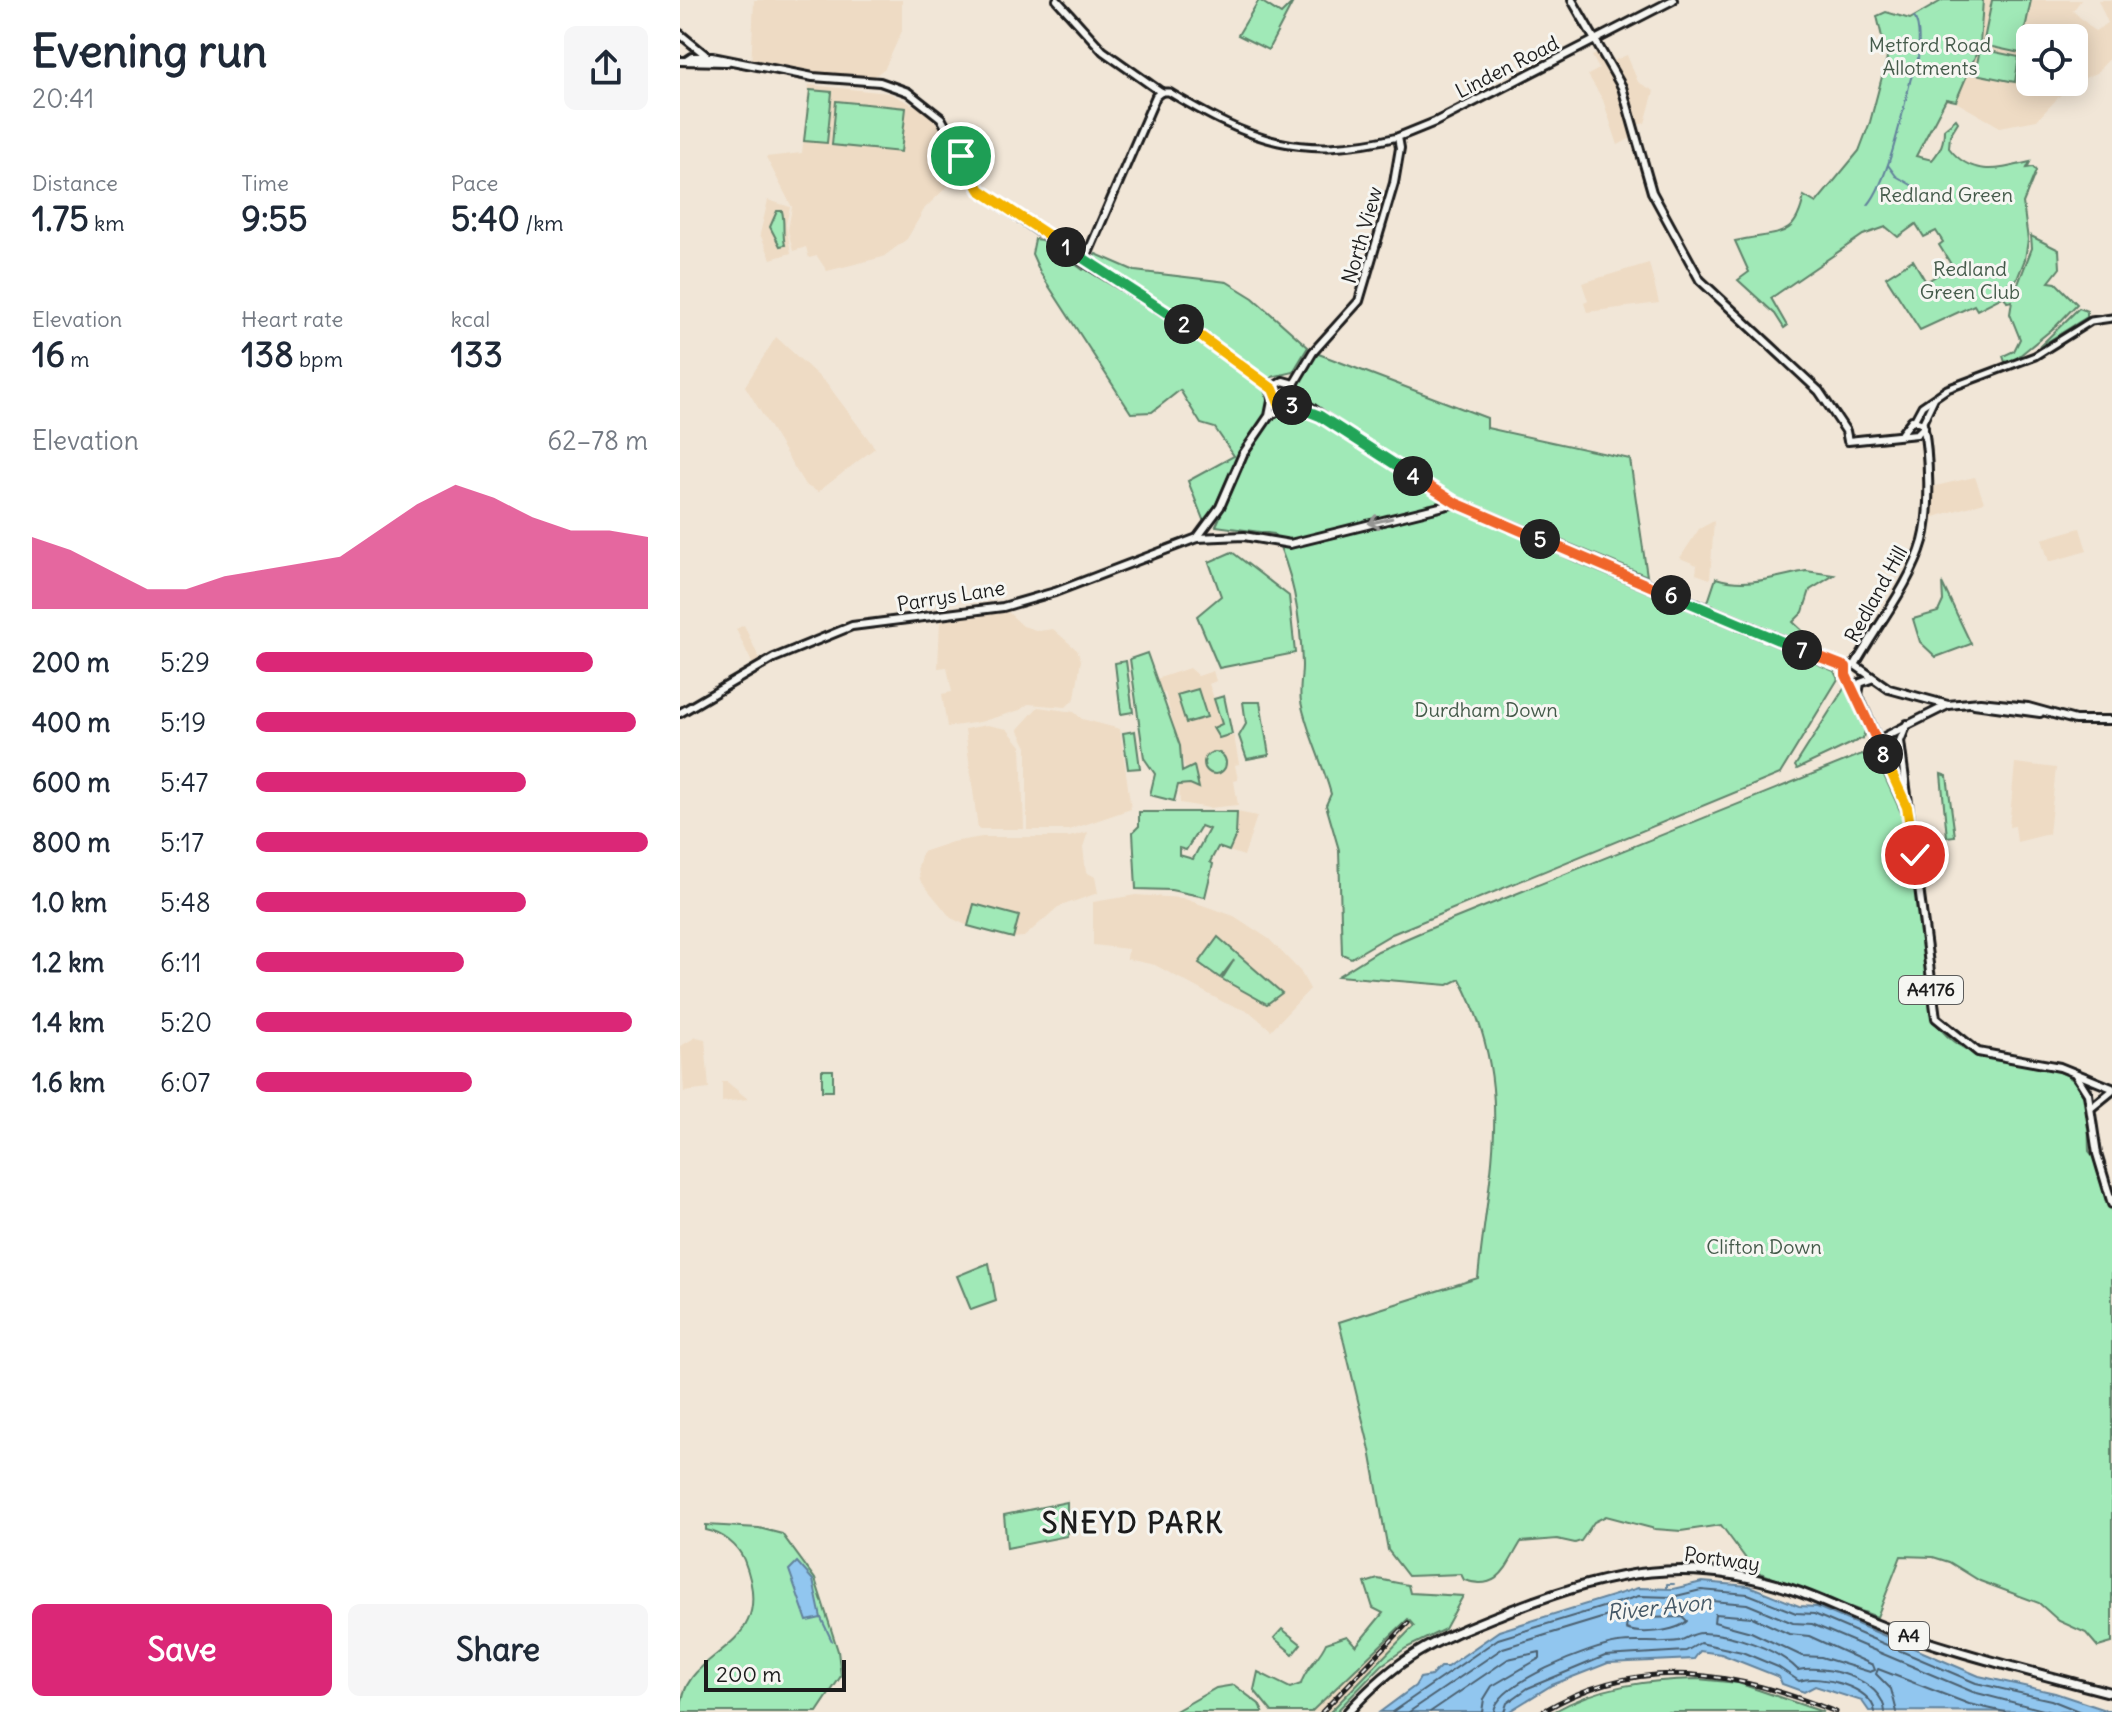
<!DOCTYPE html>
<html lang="en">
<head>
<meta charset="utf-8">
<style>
	:root { --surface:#fff; --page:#f6f6f7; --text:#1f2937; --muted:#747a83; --accent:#db2777 }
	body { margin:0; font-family:Delius,sans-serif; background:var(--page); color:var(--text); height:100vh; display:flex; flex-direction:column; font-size:30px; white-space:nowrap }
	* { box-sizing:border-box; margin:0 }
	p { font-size:26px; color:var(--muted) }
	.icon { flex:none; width:44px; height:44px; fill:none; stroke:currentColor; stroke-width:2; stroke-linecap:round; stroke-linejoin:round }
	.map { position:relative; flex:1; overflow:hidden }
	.details { display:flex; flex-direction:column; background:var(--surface); width:680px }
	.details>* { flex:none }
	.buttons { position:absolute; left:1336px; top:24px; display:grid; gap:16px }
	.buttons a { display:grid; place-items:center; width:72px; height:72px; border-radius:12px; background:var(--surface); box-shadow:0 4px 20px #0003; font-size:40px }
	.scale { position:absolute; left:24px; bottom:20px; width:142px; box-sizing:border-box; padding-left:8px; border:4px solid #1c1c1c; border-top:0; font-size:22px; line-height:28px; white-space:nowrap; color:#1c1c1c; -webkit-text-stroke:6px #f6f6f2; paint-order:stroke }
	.pin { position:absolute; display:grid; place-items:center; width:68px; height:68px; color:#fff; margin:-34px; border:4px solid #fff; border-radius:50%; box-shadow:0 2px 8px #0007 }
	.km { position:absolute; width:40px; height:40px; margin:-20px; border-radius:50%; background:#222; color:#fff; font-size:22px; line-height:40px; text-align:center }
	.round { display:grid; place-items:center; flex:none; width:84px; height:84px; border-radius:12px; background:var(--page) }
	.summary { display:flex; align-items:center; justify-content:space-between; height:136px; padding:0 32px }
	h1 { font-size:44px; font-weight:700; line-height:60px }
	.stats { display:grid; grid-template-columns:repeat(3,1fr); gap:12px; height:136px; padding:8px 32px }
	.stats div { display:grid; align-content:center }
	.stats b { font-size:34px; font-weight:700 }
	.stats small { font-size:22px; font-weight:400 }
	.stats p { font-size:22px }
	.chart { height:224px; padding:16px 32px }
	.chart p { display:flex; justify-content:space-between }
	.chart svg { width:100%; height:144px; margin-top:8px; fill:var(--accent); opacity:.7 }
	.button { display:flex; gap:16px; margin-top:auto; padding:16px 32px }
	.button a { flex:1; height:92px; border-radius:12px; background:var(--accent); color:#fff; font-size:32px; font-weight:700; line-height:92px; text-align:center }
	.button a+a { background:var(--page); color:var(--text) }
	ul { padding:0 32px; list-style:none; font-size:26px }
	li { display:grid; grid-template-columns:128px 96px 1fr; align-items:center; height:60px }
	li i { height:20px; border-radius:10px; background:var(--accent) }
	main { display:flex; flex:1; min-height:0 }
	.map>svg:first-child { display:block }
	.built { fill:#eedbc4; fill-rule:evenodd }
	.green { fill:#a0e9b7; stroke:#5e826a; stroke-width:2; fill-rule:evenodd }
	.water { fill:#91c6ef; stroke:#62829b; stroke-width:2 }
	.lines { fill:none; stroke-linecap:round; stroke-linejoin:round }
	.shore { stroke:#4b6070; stroke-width:2 }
	.stream { stroke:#62829b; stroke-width:2 }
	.minor-casing { stroke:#1c1c1c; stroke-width:11 }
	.major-casing { stroke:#1c1c1c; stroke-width:12 }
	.highway-casing { stroke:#1c1c1c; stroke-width:13 }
	.minor { stroke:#f6f6f2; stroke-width:5 }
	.major { stroke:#f6f6f2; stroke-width:6 }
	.highway { stroke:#f6f6f2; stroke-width:7 }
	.rail-casing { stroke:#1c1c1c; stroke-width:5 }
	.rail { stroke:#f6f6f2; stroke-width:2; stroke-dasharray:6; stroke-linecap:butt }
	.oneway { stroke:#949492 }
	.split-1-casing { stroke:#fff; stroke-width:16 }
	.split-2-casing { stroke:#fff; stroke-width:16 }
	.split-3-casing { stroke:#fff; stroke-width:16 }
	.split-4-casing { stroke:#fff; stroke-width:16 }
	.split-5-casing { stroke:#fff; stroke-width:16 }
	.split-6-casing { stroke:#fff; stroke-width:16 }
	.split-7-casing { stroke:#fff; stroke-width:16 }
	.split-8-casing { stroke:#fff; stroke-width:16 }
	.split-9-casing { stroke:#fff; stroke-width:16 }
	.split-1 { stroke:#f5b400; stroke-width:10 }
	.split-2 { stroke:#22a559; stroke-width:10 }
	.split-3 { stroke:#f5b400; stroke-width:10 }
	.split-4 { stroke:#22a559; stroke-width:10 }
	.split-5 { stroke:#f0652b; stroke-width:10 }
	.split-6 { stroke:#f0652b; stroke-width:10 }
	.split-7 { stroke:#22a559; stroke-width:10 }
	.split-8 { stroke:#f0652b; stroke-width:10 }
	.split-9 { stroke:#f5b400; stroke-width:10 }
	.labels { text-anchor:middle; stroke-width:6; stroke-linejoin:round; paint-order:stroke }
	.shield { fill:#f6f6f2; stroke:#5d5d5c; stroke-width:2 }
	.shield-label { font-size:18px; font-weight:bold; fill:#1c1c1c }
	.park-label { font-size:20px; fill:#445a4a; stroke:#f6f6f2 }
	.street-label { font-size:20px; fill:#1c1c1c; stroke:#f6f6f2 }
	.water-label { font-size:22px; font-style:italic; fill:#455866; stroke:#f6f6f2 }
	.district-label { font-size:28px; font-weight:bold; letter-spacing:2px; fill:#1c1c1c; stroke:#f6f6f2 }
</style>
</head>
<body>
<main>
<section class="details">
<div class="summary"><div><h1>Evening run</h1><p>20:41</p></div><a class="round"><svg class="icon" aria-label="share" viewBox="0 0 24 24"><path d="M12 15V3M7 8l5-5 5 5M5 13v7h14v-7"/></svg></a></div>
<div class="stats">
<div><p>Distance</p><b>1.75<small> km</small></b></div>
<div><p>Time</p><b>9:55</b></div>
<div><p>Pace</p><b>5:40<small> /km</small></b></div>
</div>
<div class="stats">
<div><p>Elevation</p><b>16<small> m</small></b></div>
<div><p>Heart rate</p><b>138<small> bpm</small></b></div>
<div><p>kcal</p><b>133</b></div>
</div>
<div class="chart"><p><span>Elevation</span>62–78 m</p>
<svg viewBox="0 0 160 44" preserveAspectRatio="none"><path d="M0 44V22L10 26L20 32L30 38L40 38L50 34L60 32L70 30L80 28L90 20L100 12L110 6L120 10L130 16L140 20L150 20L160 22V44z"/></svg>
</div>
<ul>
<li><b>200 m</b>5:29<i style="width:86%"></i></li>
<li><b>400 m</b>5:19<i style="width:97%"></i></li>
<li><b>600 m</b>5:47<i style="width:69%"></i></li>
<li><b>800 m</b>5:17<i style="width:100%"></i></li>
<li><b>1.0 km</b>5:48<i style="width:69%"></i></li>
<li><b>1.2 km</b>6:11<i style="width:53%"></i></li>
<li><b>1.4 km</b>5:20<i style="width:96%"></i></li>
<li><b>1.6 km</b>6:07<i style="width:55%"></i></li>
</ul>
<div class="button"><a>Save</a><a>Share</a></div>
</section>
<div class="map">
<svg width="1432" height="1712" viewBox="0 0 1432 1712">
	<rect width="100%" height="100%" fill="#f1e6d7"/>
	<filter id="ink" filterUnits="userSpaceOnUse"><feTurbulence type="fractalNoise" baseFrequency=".0125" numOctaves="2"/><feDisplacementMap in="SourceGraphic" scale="16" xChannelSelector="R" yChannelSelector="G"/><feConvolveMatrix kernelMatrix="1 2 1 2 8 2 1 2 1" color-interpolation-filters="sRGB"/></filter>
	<g filter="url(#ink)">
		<g class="built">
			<polygon points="74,0 222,0 222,31 205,68 192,78 71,68"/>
			<path d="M1304,0H1401L1393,11L1415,31L1428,23L1418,0H1432V56L1416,73L1391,84L1357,120L1320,127L1276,102L1300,46ZM1350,38H1394V82H1350Z"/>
			<polygon points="924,50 931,62 947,55 958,82 974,91 965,123 958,125 951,138 938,145 923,100 908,75 919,69 912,56"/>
			<polygon points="129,85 209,93 248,112 273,145 278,159 272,170 276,178 245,208 227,239 203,257 147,271 137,256 129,258 126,247 113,251 108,230 112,207 86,157 122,153"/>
			<polygon points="88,200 110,207 106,224 111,253 91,259 80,234"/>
			<polygon points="969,263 979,303 907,312 904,303 908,301 902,283"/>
			<polygon points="96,337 148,385 195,448 138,492 125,485 65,386"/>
			<polygon points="1295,477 1304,502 1251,518 1251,487"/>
			<polygon points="1034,521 1030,579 1016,574 1017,565 1000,558 1019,529"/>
			<polygon points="1400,528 1407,551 1369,562 1362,539"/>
			<polygon points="328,612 343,626 359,631 373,629 397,650 401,660 395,698 386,707 348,704 340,710 300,722 267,727 262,694 272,692 267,667 258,668 260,620"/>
			<polygon points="64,625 80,660 73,665 56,629"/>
			<polygon points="509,668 518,676 533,671 536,681 529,684 547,737 554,736 559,764 555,765 558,780 554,781 558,805 529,808 500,803 499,785 510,784 514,767 505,769 485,693 478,695 473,680"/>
			<polygon points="358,707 394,712 402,719 440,729 451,809 389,830 347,830 347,747 338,729"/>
			<polygon points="307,725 327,729 341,746 344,829 298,829 285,729"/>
			<polygon points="1335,763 1376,768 1369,834 1337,842 1335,826 1329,827"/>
			<polygon points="557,812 577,816 564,856 549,851 556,835"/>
			<polygon points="408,832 403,847 406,872 415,877 418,893 378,907 344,937 333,938 288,926 271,918 240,880 238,867 242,852 272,842 302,837 389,837"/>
			<polygon points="456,895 502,898 554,916 589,939 620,971 630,989 591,1030 570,1012 545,1003 475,965 447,959 448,949 413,945 413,902"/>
			<polygon points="16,1037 25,1039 29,1089 4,1092 1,1046"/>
			<polygon points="42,1082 47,1082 68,1099 42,1102"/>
			<polygon points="728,1619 734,1626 650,1712 631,1712"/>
		</g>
		<g class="green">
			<polygon points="579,0 601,14 613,2 588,50 558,35"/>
			<path d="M1263,0H1303L1300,45L1276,101L1266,99L1236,156L1252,160C1261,150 1264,142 1264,129L1276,119L1278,122L1270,135L1269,148C1292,178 1320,169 1350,162L1347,168L1353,167L1356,171L1343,203L1348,240L1345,259L1337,279L1327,284H1338L1352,248L1351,236L1379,250L1380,268L1369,282L1376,283L1397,304L1376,326L1333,361L1325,362L1323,356L1334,351L1340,339L1330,314L1332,301L1327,302L1324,296L1297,310L1294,305L1240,330L1206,277L1233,260L1246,282L1272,266L1259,245L1263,242L1256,231L1244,237L1236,224L1218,237L1206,227L1183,235L1091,298L1107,326L1104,328L1095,314L1058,280L1069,272L1055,241C1096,231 1115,242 1124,196L1136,203L1179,151L1190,122L1207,58L1197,16L1206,12L1230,19Z"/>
			<polygon points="1312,0 1351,0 1340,53 1303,45"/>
			<polygon points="1300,49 1339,57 1335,82 1295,74"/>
			<polygon points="130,90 152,92 147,143 124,141"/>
			<polygon points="156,101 226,108 221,152 152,145"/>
			<path d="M97,211H102C105,223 102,233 105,245L100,246L90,227Z"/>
			<path d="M355,239L362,240L403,270L416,254L455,271L547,282L573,298L628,347L613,372L592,377L584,387L588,405L585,413L592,419L620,410L758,496L896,562L1154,671L1158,679L1100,774L712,934L671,958L662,954L659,850L646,805L651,794C642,761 628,735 621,702C619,690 622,678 622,665C621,620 614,574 594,534L536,526L561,469L556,459L532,513L524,522L508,481L554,456L535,428L521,424L500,390L472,412L451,413L361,274L352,254Z"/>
			<polygon points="1399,308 1407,311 1407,317 1359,347"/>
			<polygon points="636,353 807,418 807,428 950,459 967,576 772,495 621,400 616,380"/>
			<polygon points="552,552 609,596 615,653 539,668 517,616 541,596 529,562"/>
			<path d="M1126,571L1154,575L1130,590L1123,612L1113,622L1127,635L1122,644L1027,605L1036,578C1066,588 1096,577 1126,571Z"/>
			<polygon points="1262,583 1291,644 1256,657 1240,642 1233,619 1258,612 1263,601"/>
			<polygon points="467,653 500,746 502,772 514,766 519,788 510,784 498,785 494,801 470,795 475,774 464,758 450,659"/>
			<polygon points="446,661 453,712 441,714 435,663"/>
			<polygon points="1165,687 1185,730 1183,738 1117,769 1115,766"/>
			<polygon points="518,689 527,717 506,723 497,695"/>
			<polygon points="544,696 552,734 539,738 533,728 542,724 534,699"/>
			<polygon points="563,702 580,702 589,755 567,759 559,736 566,724"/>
			<polygon points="455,731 460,768 448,769 443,733"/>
			<polygon points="1215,738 1220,769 1218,772 1204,745"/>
			<circle cx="535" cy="763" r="11"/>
			<path d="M1182,754L1198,762L1224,819L1236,885L1250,1013C1288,1086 1379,1045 1401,1091C1411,1111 1408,1130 1409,1151L1414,1157L1432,1212V1643L1418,1647L1406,1633L1379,1621L1359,1603L1300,1581L1269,1562L1253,1557L1221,1556L1197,1617L1075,1571L1041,1525L1001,1531L975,1529L926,1516L914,1522L901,1541L895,1543L877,1539L841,1542C826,1566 820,1592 784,1580L781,1574L728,1576L708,1550L690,1450L659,1322L798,1278C809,1167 836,1085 780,979L768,985L658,976L698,951L744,931Z"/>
			<polygon points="1261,774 1267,776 1275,836 1267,837"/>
			<path d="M459,812H557L556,835L549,851L538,847L530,862L533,864L525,897L491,890L456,889L453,832L459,826ZM521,826L529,829L513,859L499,855V848L506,850Z"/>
			<polygon points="294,904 339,916 333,938 288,926"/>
			<polygon points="538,937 602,993 587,1004 542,979 554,960 540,978 519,963"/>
			<rect x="142" y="1070" width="11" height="21"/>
			<polygon points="309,1263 316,1301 291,1310 277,1276"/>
			<polygon points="387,1502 387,1536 327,1548 324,1515"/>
			<path d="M26,1525L79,1528L102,1534L135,1579L158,1651L161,1676L137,1712H1C0,1643 102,1657 64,1560C58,1545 42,1533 26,1530Z"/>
			<path d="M698,1579L728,1585L730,1593L783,1596L765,1629L726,1648L702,1665L656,1712H650L734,1626L728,1619L631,1712H592L574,1690L578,1672L610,1688L621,1684C624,1669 640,1658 646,1643L667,1636L676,1646L703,1613L693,1608L685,1583Z"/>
			<polygon points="602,1629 621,1644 613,1654 594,1638"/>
			<path d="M1018,1679L1058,1683L1143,1712H873C919,1686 966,1680 1018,1679Z"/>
			<polygon points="554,1685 579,1704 583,1712 494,1712 536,1688"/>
		</g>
		<g class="water">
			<polygon points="117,1562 133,1580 141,1618 127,1621 109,1570"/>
			<polygon points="1022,1582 1069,1586 1119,1606 1137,1607 1299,1676 1375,1693 1432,1712 1189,1711 1182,1701 1135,1686 1124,1692 1102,1684 1099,1677 1041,1654 1020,1651 1014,1659 928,1663 872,1685 828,1712 700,1712 735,1686 740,1678 751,1676 760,1667 767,1667 819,1631 958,1588 993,1589"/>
		</g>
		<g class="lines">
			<g class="shore">
				<polygon points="1035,1614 1072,1617 1109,1634 1129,1636 1193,1665 1195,1670 1190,1672 1141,1657 1122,1656 1071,1632 1034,1622"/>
				<path d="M964,1618L1003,1617L1007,1621C996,1632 960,1635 946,1629L947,1623Z"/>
				<polyline points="712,1712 818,1639 959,1596 992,1597 1021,1590 1068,1594 1116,1613 1134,1614 1296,1683 1371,1700 1401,1712"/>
				<polyline points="729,1712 823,1648 961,1606 993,1607 1020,1600 1067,1604 1113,1623 1132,1624 1293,1692 1371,1712"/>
				<polyline points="750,1712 828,1659 860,1652 860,1658 812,1686 804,1699 802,1712"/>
				<path d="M814,1712C816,1683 911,1647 938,1643C955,1640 980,1644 999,1641C1007,1639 1012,1633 1022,1633C1051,1633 1098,1649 1118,1670C1145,1664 1203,1679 1205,1712"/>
				<path d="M824,1712L827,1703L848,1688L925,1656L1006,1651L1020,1643L1062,1652L1098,1667L1119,1681C1140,1674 1192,1687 1195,1712"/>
				<polyline points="1217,1712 1211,1689 1196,1674 1198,1669 1289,1704 1325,1712"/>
			</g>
			<g class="stream">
				<polyline points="1208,165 1216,176 1233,186"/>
				<path d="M1188,205C1208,181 1222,116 1230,82C1231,74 1238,67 1238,59C1239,47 1240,25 1234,17"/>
				<polyline points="987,1588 987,1584 994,1584"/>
				<polyline points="141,1618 152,1641"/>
			</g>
			<g class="minor-casing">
				<g id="minor">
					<path d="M481,92H489C572,142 620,160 718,137"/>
					<polyline points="1235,419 1242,406 1267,389 1355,356 1411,321 1432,318"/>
					<polyline points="1243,422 1254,399"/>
				</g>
			</g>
			<g class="major-casing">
				<g id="major">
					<polyline points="377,0 423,51 481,92"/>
					<polyline points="892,0 942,87 972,192 1020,280 1139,391 1166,431 1168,441 1237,434 1244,427"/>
					<polyline points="0,34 28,57"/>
					<polyline points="0,61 47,62"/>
					<polyline points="6,61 12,57 32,57 133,77 200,82 228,92 261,118 300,190 397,258 495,318 593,389"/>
					<polyline points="405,260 476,96 481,92"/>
					<polyline points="614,384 633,352 679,301 714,183 720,148 718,137 755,122 993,0"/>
					<polyline points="618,398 672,437 776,503 1166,667"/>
					<polyline points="517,538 540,507 563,454 589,416 595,386 603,381 614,384 619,394 615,403 589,416"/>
					<path d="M1175,665C1197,625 1231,584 1243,541C1251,512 1249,453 1243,424L1232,420L1222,433"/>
					<polyline points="1178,695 1180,683 1191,679"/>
					<polyline points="1294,704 1360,713"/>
					<polyline points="0,713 94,658 172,626 323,607 375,592 517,538 564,536 610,544 776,503"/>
					<polyline points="1227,724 1220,741 1221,749 1256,1018 1298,1052 1380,1067 1432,1088"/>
					<polyline points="1198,740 1268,705 1300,702 1348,707 1395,720 1432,720"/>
					<polyline points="1227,807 1178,695 1166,675 1166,667 1175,665 1209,689 1268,705"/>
					<polyline points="1396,1075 1408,1094 1417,1154 1432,1204"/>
					<polyline points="1411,1108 1432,1091"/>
				</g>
			</g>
			<g class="highway-casing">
				<path id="highway" d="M668,1712C724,1651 755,1641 829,1611C929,1571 1011,1554 1116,1591C1150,1603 1182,1620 1217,1632C1287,1656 1360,1674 1432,1693"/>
			</g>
			<use href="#minor" class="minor"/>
			<use href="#major" class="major"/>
			<use href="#highway" class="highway"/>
			<g class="rail-casing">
				<g id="rail">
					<polyline points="642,1712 728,1623"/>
					<path d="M862,1712C961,1652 1054,1672 1156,1712"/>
				</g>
			</g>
			<use href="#rail" class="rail"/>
		</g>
		<defs><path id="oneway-shaft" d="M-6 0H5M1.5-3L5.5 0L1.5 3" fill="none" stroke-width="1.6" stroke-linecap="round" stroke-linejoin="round" transform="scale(2)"/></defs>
		<use class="oneway" href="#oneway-shaft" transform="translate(700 521) rotate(167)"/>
	</g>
	<g class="lines" filter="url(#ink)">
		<g class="split-1-casing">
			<polyline id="split-1" points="281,156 300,190 386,247"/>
		</g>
		<g class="split-2-casing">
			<polyline id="split-2" points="386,247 504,324"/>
		</g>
		<g class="split-3-casing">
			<polyline id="split-3" points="504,324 593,389 599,404 612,405"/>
		</g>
		<g class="split-4-casing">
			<polyline id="split-4" points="612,405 640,416 733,476"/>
		</g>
		<g class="split-5-casing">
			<polyline id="split-5" points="733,476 776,503 860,539"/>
		</g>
		<g class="split-6-casing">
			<polyline id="split-6" points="860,539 991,595"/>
		</g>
		<g class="split-7-casing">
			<polyline id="split-7" points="991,595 1122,650"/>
		</g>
		<g class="split-8-casing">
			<polyline id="split-8" points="1122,650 1166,667 1166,675 1203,754"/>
		</g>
		<g class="split-9-casing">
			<polyline id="split-9" points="1203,754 1227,807 1235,855"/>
		</g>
		<use href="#split-1" class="split-1"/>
		<use href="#split-2" class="split-2"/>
		<use href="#split-3" class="split-3"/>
		<use href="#split-4" class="split-4"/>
		<use href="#split-5" class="split-5"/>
		<use href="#split-6" class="split-6"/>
		<use href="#split-7" class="split-7"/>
		<use href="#split-8" class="split-8"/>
		<use href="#split-9" class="split-9"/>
	</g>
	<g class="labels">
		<g class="shield">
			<rect x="1219" y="976" width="64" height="28" rx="6"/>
			<rect x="1209" y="1622" width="40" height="28" rx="6"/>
		</g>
		<g class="shield-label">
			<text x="1251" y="996">A4176</text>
			<text x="1229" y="1642">A4</text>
		</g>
		<g class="park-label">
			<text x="1250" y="52">Metford Road<tspan x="1250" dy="23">Allotments</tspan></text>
			<text x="1266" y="202">Redland Green</text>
			<text x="1290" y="276">Redland<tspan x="1290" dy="23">Green Club</tspan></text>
			<text x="806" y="717">Durdham Down</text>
			<text x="1084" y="1254">Clifton Down</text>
		</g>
		<g class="street-label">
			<text transform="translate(827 67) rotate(-27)" y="7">Linden Road</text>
			<text transform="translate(682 235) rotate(-74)" y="7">North View</text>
			<text transform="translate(1196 594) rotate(-61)" y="7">Redland Hill</text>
			<text transform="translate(271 596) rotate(-9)" y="7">Parrys Lane</text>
			<text transform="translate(1042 1559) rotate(8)" y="7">Portway</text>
		</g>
		<g class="water-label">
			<text transform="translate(979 1607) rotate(-6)" y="8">River Avon</text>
		</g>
		<g class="district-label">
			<text x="453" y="1533">SNEYD PARK</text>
		</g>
	</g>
</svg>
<div class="buttons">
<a><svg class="icon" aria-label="locate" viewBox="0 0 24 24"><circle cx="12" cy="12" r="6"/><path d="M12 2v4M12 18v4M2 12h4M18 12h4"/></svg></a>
</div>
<div class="scale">200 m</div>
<div class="pin" style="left:281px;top:156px;background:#1e9e55"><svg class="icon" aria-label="arrive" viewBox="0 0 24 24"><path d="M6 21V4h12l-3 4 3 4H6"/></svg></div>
<div class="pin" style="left:1235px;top:855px;background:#d93025"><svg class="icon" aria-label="check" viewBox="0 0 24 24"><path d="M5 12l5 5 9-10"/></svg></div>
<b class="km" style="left:386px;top:247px">1</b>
<b class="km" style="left:504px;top:324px">2</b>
<b class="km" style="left:612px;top:405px">3</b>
<b class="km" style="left:733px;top:476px">4</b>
<b class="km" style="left:860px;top:539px">5</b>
<b class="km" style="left:991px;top:595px">6</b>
<b class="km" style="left:1122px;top:650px">7</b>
<b class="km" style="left:1203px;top:754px">8</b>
</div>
</main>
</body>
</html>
